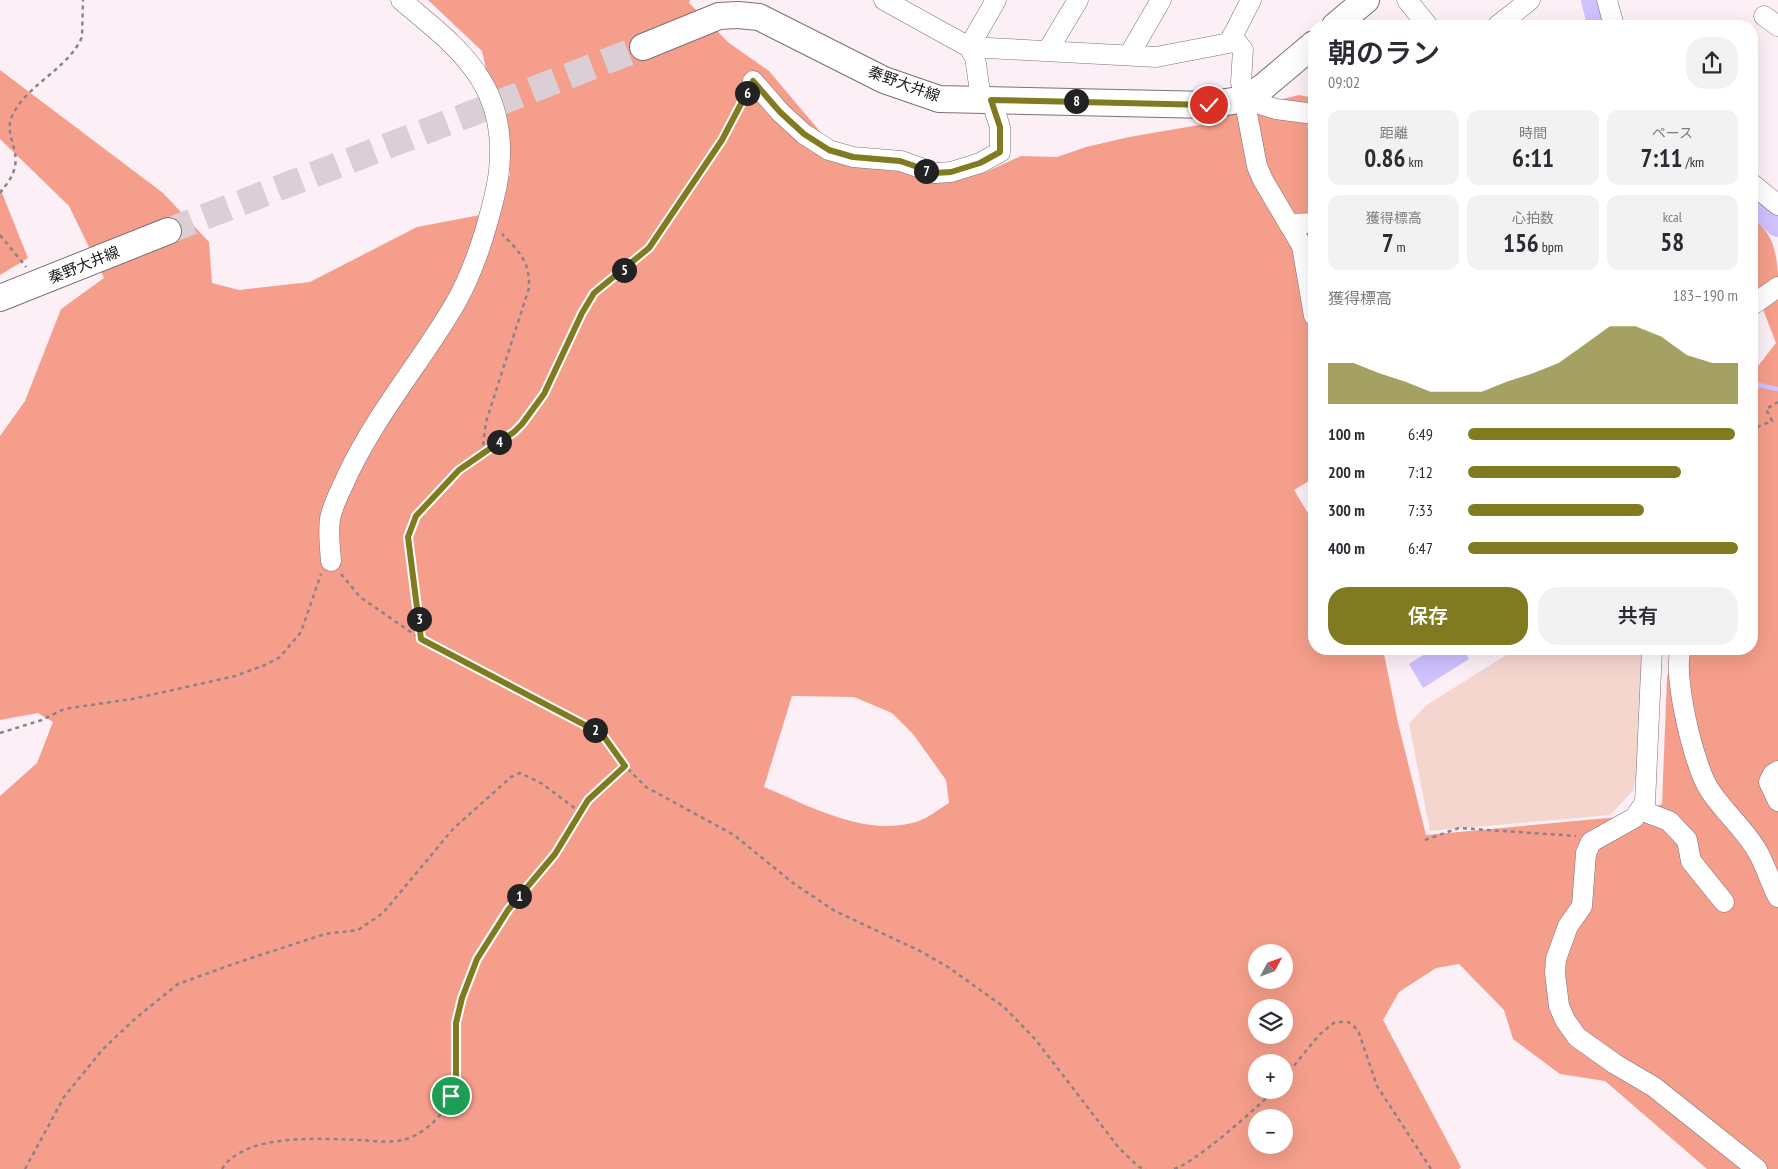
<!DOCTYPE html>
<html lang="ja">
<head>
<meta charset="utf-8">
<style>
	:root { --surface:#fff; --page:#f2f2f3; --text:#2b2b33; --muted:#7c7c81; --accent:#807a20 }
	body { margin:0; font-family:"PT Sans Narrow","Noto Sans JP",sans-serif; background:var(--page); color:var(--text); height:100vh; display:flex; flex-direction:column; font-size:19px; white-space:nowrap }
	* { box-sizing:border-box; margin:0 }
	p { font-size:16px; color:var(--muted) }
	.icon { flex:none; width:28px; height:28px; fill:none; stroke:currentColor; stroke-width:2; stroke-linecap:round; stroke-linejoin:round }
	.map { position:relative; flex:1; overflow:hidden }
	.panel { position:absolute; left:1308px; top:20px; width:450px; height:635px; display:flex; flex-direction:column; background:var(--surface); border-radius:20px; box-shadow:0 5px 20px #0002 }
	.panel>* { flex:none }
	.needle { width:32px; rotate:49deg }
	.controls { position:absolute; left:1248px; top:944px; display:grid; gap:10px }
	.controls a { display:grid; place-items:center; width:45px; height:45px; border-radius:50%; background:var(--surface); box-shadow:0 5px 20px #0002; font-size:25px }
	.pin { position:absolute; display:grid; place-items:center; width:42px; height:42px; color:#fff; margin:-21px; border:2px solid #fff; border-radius:50%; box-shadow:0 1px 5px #0007 }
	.km { position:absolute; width:25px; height:25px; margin:-12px; border-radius:50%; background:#222; color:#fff; font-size:14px; line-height:25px; text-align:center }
	.round { display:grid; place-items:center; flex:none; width:52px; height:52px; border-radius:20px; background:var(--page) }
	.overview { display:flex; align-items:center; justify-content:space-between; height:85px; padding:0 20px }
	h1 { font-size:28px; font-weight:600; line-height:38px }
	.metrics { display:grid; grid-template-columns:repeat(3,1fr); gap:8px; height:85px; padding:5px 20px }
	.metrics div { display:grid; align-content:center; border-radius:12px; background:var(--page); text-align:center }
	.metrics b { font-size:25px; font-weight:600 }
	.metrics small { font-size:14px; font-weight:400 }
	.metrics p { font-size:14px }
	.chart { height:140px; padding:10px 20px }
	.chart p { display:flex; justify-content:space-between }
	.chart svg { width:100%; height:90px; margin-top:5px; fill:var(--accent); opacity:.7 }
	.cta { display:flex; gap:10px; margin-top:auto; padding:10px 20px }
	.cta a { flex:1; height:58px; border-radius:20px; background:var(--accent); color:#fff; font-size:20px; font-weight:600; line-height:58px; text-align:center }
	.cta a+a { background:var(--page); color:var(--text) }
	ul { padding:0 20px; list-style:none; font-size:16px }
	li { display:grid; grid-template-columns:80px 60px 1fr; align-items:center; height:38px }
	li i { height:12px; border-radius:6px; background:var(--accent) }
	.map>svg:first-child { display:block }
	.green { fill:#f5d6cf }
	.forest { fill:#f59e8b; fill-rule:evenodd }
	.water { fill:#d0c1ff }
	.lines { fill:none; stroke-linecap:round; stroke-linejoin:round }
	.stream { stroke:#d0c1ff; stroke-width:4.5 }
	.river { stroke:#d0c1ff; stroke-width:26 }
	.major-tunnel { stroke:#dbced5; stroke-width:26; stroke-dasharray:26 13; stroke-linecap:butt }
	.minor-casing { stroke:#7c7076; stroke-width:21 }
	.major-casing { stroke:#7c7076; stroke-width:28 }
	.path { stroke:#8b8287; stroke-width:2.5; stroke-dasharray:4 4; stroke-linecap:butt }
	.minor { stroke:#fff; stroke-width:20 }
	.major { stroke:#fff; stroke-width:26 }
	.route-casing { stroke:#fff; stroke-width:10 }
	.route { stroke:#807a20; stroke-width:6 }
	.labels { text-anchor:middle; stroke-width:4; stroke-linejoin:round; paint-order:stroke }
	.street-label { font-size:15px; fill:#1a1618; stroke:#fff }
</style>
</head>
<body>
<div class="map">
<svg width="1778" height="1169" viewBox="0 0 1778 1169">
	<rect width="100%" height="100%" fill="#fdeff6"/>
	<polygon class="green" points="1516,649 1642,649 1637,773 1633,791 1610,815 1430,831 1409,724 1425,706"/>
	<g class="forest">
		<path d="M428,0H690L689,3L729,43L769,71L828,141L937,182L986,172L1021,156L1057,157L1086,147L1129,137L1205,124L1227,113L1299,95L1314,98V478L1294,490L1314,523V649H1383L1398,723L1426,835L1630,816L1662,804L1667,677L1678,649H1751V375L1776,343L1751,278V215C1772,235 1775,244 1778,272V1169H1707L1605,1081L1560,1074L1513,1039L1504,1010L1459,964L1436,968L1399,992L1383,1020L1461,1167L1459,1169H0V796L37,763L53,722L38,713L0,720V436L25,401L61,309L104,278L69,206L0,139V70L163,193L209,242L212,283L239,290L310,282L417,227L480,215L510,175L482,51ZM792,696L854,697L892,713L913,734L946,780L949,803C939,809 927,819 916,822C864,837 810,806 764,787ZM1256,952H1284V980H1256ZM1256,1008H1284V1035H1256ZM1256,1062H1284V1090H1256ZM1256,1118H1284V1145H1256Z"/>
		<polygon points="0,188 28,258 0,275"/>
	</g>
	<polygon class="water" points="1433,649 1463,649 1469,659 1423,688 1409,664"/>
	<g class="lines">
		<polyline class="stream" points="1751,386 1758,385 1778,389"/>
		<g class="river">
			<polyline points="1594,0 1601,26"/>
			<polyline points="1751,198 1778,224"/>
		</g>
		<polyline class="major-tunnel" points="168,231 643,47"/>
		<g class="minor-casing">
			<g id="minor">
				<polyline points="884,0 969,47 975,57 981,99"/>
				<polyline points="996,0 969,47 1156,57 1229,43 1251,0"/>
				<polyline points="1407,0 1428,26"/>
				<polyline points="1607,0 1614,26"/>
				<polyline points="1764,16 1778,26"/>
				<polyline points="1497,26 1530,0"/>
				<polyline points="1232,36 1243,50 1241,82 1257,166 1263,180 1302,246 1314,316"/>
				<polyline points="1048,50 1078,0"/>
				<polyline points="1129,55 1161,0"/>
				<polyline points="753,81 780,112 804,134 829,150 853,157 901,161 935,173 951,172 980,163 1000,152 1000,127 991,99"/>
				<polyline points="1244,99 1276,109 1314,114"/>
				<polyline points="1751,183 1778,205"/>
				<polyline points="1289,224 1314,223"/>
				<polyline points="1751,306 1778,287"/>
				<path d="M331,561C330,548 328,532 330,519C333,503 342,488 348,474C377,413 421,362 455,304C474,271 485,235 494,198C504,159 503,115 481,80C462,48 429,24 401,0"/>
				<polyline points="1652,649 1645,803 1634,818 1591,842 1586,853 1582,906 1568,926 1556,959 1555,973 1559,1006 1565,1020 1577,1037 1615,1064 1654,1087 1757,1169"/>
				<path d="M1681,649C1672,674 1694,766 1709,789C1722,810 1743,827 1756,849C1765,863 1770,882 1778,897"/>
				<polyline points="1778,771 1773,774 1769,782 1778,801"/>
				<polyline points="1640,810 1669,821 1687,840 1691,861 1724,902"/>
			</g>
		</g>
		<g class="major-casing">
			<g id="major">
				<polyline points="1335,26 1366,0"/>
				<polyline points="643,47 719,16 738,15 759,17 884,80 939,99 1209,105 1244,99 1263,87 1314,44"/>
				<polyline points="0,298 168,231"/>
			</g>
		</g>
		<g class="path">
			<path d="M0,193C6,185 13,177 15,166C19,147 3,133 13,114C29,83 68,69 82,37L83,0"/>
			<polyline points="0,235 26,267"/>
			<polyline points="1314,372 1309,393 1314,415"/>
			<polyline points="1751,446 1757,443 1755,428 1772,421 1766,409 1778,402"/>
			<path d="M482,453L486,422L529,288C530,262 520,252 502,234"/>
			<polyline points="341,574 360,597 421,639 602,734 625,766 646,787 734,835 793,883 835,911 920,951 948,967 1004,1007 1035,1039 1119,1148 1139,1167 1146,1169"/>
			<polyline points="421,639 408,537 416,516 459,470 514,432 522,424 544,394 582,313 594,293 649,248 722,140 745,96"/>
			<polyline points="0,733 42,720 64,709 132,699 173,690 235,676 265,665 280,657 301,632 321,574"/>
			<polyline points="1425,840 1459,828 1576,836"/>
			<polyline points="1284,1078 1319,1035 1335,1022 1348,1022 1358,1030 1377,1086 1431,1169"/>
			<polyline points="25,1169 64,1097 103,1049 137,1017 178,984 239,962 325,934 358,930 383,913 453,829 511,777 520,773 541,783 580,812"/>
			<path d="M222,1169C245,1132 323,1139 361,1140C374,1141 390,1143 403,1140C416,1137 431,1126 440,1115C468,1083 451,1036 462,998C473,957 499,920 525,888C535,876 547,866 555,853C562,844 566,833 572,824C585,801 605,782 625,766"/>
			<path d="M1174,1169C1192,1165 1260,1106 1274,1090"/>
		</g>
		<use href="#minor" class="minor"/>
		<use href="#major" class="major"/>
	</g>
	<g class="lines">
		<g class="route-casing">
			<polyline id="route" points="451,1096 456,1080 456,1023 462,998 477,959 508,910 555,854 588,800 625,766 602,734 421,639 408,537 416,516 459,470 514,432 522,424 544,394 582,313 594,293 649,248 722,140 753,81 780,112 804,134 829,150 853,157 900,161 935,173 951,172 980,163 1000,152 1000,127 991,100 1209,105"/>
		</g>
		<use href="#route" class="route"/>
	</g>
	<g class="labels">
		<g class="street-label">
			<text transform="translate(904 84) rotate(20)" y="5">秦野大井線</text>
			<text transform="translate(84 265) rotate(-22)" y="5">秦野大井線</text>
		</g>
	</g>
</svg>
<div class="controls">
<a><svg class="needle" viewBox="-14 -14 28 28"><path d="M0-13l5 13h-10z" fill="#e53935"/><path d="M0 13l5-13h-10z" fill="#7c7c81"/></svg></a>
<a><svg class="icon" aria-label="layers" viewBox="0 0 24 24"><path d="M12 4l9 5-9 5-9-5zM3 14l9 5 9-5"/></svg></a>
<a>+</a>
<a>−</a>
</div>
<div class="pin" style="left:451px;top:1096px;background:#1e9e55"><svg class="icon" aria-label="arrive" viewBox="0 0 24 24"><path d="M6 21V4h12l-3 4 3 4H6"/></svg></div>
<div class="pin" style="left:1209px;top:105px;background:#d93025"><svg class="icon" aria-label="check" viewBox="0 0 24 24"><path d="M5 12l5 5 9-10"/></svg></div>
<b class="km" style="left:519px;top:896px">1</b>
<b class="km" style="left:595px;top:730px">2</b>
<b class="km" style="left:419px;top:619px">3</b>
<b class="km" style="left:499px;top:442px">4</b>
<b class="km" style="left:624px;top:270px">5</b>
<b class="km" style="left:747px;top:93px">6</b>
<b class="km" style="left:926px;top:171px">7</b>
<b class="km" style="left:1076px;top:101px">8</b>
<section class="panel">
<div class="overview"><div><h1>朝のラン</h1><p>09:02</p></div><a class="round"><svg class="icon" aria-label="share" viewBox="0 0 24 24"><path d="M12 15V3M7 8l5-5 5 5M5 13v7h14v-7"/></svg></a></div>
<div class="metrics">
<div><p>距離</p><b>0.86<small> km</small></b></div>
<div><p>時間</p><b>6:11</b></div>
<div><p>ペース</p><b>7:11<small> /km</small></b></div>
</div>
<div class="metrics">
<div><p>獲得標高</p><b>7<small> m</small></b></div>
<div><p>心拍数</p><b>156<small> bpm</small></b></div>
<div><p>kcal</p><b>58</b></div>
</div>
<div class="chart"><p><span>獲得標高</span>183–190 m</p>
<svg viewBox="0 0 160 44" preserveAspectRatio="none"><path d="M0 44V24L10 24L20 29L30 33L40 38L50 38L60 38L70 33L80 29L90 24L100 15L110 6L120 6L130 11L140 20L150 24L160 24V44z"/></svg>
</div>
<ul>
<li><b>100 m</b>6:49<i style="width:99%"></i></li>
<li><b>200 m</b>7:12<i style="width:79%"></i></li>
<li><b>300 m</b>7:33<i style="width:65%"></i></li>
<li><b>400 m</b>6:47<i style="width:100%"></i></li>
</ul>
<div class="cta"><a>保存</a><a>共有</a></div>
</section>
</div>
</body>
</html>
